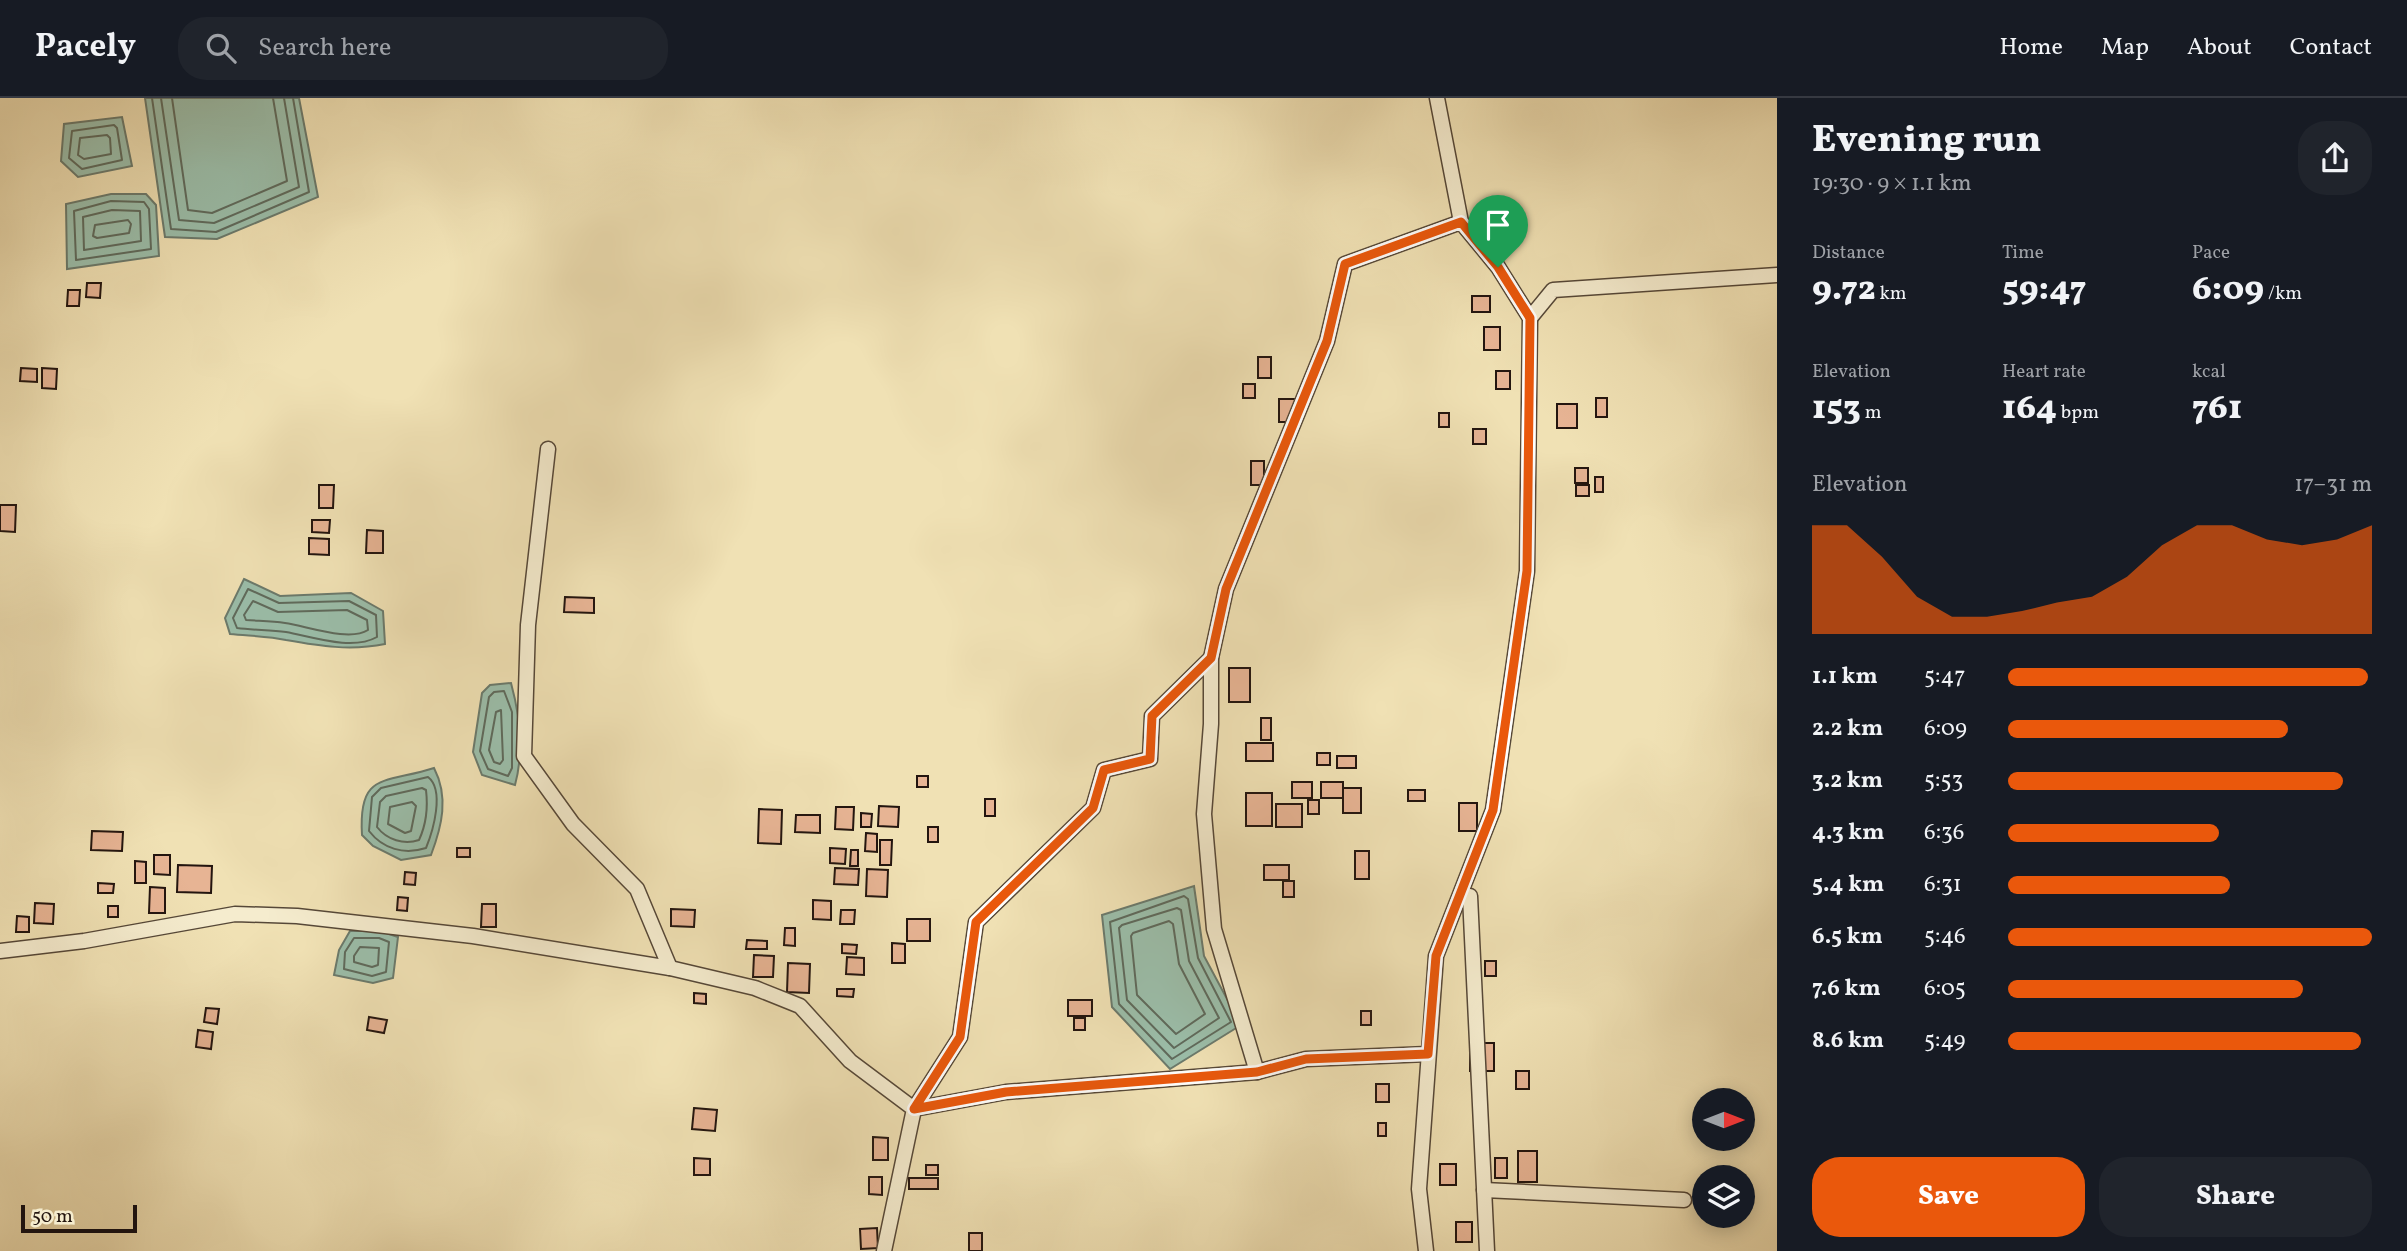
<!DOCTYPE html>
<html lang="en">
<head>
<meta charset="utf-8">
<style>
	:root { --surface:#171b24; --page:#20242c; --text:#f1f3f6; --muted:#9ea1a6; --line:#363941; --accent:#ea580c }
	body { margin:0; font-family:Vollkorn,serif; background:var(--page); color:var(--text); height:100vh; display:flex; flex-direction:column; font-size:26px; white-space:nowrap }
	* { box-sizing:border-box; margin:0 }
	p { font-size:23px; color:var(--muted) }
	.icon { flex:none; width:38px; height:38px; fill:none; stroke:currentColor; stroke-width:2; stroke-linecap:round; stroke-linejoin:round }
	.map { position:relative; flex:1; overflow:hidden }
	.sheet { display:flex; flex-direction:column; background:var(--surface); width:630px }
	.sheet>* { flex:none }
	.needle { width:46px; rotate:90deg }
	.buttons { position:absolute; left:1692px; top:990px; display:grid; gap:14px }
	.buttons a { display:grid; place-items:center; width:63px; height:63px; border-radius:50%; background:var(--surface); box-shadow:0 4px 18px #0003; font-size:35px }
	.scale { position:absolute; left:21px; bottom:18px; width:116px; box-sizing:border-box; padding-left:7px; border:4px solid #23150f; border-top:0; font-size:19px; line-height:24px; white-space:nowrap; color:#23150f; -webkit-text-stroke:5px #f5ecce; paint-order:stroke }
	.pin { position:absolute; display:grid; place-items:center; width:60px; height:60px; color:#fff; margin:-72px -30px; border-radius:50% 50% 50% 0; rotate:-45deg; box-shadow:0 0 7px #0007 }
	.pin .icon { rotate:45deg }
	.round { display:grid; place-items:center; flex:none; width:74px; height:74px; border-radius:28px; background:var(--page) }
	.head { display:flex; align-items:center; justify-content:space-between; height:119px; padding:0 35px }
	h1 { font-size:38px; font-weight:800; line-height:52px }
	.metrics { display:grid; grid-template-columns:repeat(3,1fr); gap:10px; height:119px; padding:7px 35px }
	.metrics div { display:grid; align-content:center }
	.metrics b { font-size:35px; font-weight:800 }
	.metrics small { font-size:19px; font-weight:400 }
	.metrics p { font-size:19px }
	.chart { height:196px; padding:14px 35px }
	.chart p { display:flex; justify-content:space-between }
	.chart svg { width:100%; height:126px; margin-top:7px; fill:var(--accent); opacity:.7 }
	.primary-button { display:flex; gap:14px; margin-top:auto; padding:14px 35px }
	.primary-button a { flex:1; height:80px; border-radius:28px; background:var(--accent); color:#fff; font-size:28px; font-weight:800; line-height:80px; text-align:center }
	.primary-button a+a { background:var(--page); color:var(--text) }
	ul { padding:0 35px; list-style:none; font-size:23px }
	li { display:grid; grid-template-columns:112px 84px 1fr; align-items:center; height:52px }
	li i { height:18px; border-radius:9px; background:var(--accent) }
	header { display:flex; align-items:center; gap:42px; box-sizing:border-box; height:98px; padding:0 35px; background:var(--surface); border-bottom:2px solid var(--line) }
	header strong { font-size:33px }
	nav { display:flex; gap:38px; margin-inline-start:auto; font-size:24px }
	.search { width:490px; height:63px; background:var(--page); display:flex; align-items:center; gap:18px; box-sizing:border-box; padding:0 24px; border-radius:28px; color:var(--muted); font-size:26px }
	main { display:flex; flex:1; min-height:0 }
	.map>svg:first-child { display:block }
	.water { fill:#9bbeaa; stroke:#6b7a6c; stroke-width:2 }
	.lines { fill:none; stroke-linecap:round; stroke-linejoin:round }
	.shore { stroke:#5f6a5c; stroke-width:2 }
	.building { fill:#e7b494; stroke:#23150f; stroke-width:2 }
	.street-casing { stroke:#564838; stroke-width:17 }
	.street { stroke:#f5ecce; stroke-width:14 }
	.route-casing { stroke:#fff; stroke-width:14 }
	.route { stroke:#ea580c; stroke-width:9 }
</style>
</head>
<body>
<header>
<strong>Pacely</strong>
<div class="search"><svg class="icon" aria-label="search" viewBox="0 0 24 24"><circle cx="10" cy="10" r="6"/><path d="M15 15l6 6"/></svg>Search here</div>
<nav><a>Home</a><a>Map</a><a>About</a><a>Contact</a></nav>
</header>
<main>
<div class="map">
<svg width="1777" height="1153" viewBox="0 0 1777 1153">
	<rect width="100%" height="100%" fill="#f0e1b4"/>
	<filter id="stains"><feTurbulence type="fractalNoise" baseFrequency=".00286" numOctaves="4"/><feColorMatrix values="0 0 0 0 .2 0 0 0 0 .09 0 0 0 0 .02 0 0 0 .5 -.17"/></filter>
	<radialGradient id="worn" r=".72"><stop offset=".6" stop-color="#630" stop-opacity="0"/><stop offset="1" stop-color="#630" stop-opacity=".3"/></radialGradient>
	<g class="water">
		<polygon points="145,0 299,0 318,99 217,141 165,139"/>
		<polygon points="122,19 132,68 78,79 61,63 64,26"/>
		<polygon points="111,96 146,96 156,107 159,158 67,171 66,106"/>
		<path d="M244,481L280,498L351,495L383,513L385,546C350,553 320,548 286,542C268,538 249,538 230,536L225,520Z"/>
		<path d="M511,585C520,618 524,654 515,687L482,677L473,654L482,595L490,587Z"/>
		<path d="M434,670C449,699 442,728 431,757L401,762L373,748L362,737C358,673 385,686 434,670Z"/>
		<polygon points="1194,788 1204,858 1241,927 1170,971 1112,909 1102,817"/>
		<polygon points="350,833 380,833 398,839 393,880 373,885 334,877 339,852"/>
	</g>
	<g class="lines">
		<g class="shore">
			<polyline points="152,0 171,131 216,134 309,94 293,0"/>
			<polyline points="161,0 179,122 214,125 299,89 284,0"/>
			<polyline points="172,0 188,112 212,115 287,83 273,0"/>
			<polygon points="114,27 117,30 122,62 82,71 69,60 72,33"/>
			<polygon points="107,37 110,40 111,56 84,61 78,57 80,40"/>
			<polygon points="111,103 144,104 149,111 151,151 76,162 74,113"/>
			<polygon points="112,112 140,113 141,143 84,152 83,119"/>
			<polygon points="128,122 131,126 129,135 97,140 93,138 95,127"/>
			<path d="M248,491L279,505L349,503L376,517L377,539C352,553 313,539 286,534C270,532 253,532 237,530L233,520Z"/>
			<path d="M253,503L278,514L347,512L367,522L368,532C349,544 307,528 285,525C272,523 259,523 246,522L244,517Z"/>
			<polygon points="504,593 512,614 512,670 508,678 488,671 480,653 489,599 494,594"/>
			<polygon points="501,612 503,662 500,666 494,664 489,652 496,614"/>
			<path d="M428,679C445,692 433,733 426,750C404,757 383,751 369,733L372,699L381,690Z"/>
			<path d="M422,690L426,692C428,709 426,727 419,742C404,747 387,742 377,729L380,704L386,698Z"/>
			<polygon points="412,704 416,708 411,733 405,735 388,726 390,709"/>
			<polygon points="1184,798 1188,801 1198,860 1231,924 1172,961 1119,906 1110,824"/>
			<polygon points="1177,810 1181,812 1189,863 1219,920 1174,950 1127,902 1119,830 1122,827"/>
			<polygon points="1169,823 1173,826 1179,866 1205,916 1176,936 1137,897 1131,838 1133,835"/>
			<polygon points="354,840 379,840 389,844 386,874 372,878 344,871 345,854"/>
			<polygon points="360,849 379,850 378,867 372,869 354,864 354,858"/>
		</g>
	</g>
	<g class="building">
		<polygon points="87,185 101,185 100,200 86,199"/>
		<polygon points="68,192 80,192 79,208 67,208"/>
		<rect x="1472" y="198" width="18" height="16"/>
		<rect x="1484" y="229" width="16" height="23"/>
		<rect x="1258" y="259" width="13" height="21"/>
		<polygon points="21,270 37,271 37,284 20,283"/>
		<polygon points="42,270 57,271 56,291 42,290"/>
		<rect x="1496" y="273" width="14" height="18"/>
		<rect x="1243" y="286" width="12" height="14"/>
		<rect x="1596" y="300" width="11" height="19"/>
		<rect x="1279" y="301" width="17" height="23"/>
		<rect x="1557" y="306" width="20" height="24"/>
		<rect x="1439" y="315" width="10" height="14"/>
		<rect x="1473" y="331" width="13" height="15"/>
		<rect x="1251" y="363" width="13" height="24"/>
		<rect x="1575" y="370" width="13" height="15"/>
		<rect x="1595" y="379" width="8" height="15"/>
		<polygon points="319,387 334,387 333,410 319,410"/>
		<rect x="1576" y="387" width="13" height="11"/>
		<polygon points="0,407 16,407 15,434 0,433"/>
		<polygon points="312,422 330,422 329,435 312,434"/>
		<polygon points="367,432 383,433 383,455 366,455"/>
		<polygon points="309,440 329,441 329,457 309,456"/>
		<polygon points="565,499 594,500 594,515 564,514"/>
		<rect x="1229" y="570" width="21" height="34"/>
		<rect x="1261" y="620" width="10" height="22"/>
		<rect x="1246" y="645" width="27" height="18"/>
		<rect x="1317" y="655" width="13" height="12"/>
		<rect x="1337" y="658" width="19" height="12"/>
		<rect x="917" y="678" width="11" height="11"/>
		<rect x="1292" y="684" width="20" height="16"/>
		<rect x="1321" y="684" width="22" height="16"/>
		<rect x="1343" y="690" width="18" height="25"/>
		<rect x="1408" y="692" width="17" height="11"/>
		<rect x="1246" y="695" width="26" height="33"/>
		<rect x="985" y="701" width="10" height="17"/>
		<rect x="1308" y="702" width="11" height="14"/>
		<rect x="1459" y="705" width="18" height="28"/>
		<rect x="1276" y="706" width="26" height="23"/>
		<polygon points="879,708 899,709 898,729 878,728"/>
		<polygon points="836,709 854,709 853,732 835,731"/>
		<polygon points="759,711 782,712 781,746 758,745"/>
		<polygon points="861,715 872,716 871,729 861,729"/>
		<polygon points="796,717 820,717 820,735 795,734"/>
		<rect x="928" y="729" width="10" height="15"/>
		<polygon points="92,733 123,734 122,753 91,752"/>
		<polygon points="866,735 877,736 877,754 865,753"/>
		<polygon points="880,742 892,742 891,767 880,767"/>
		<rect x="457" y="750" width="13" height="9"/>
		<polygon points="830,750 846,751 845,766 830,765"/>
		<polygon points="851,752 858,752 858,768 850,768"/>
		<rect x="1355" y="753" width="14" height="28"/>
		<polygon points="154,757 170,757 170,777 154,776"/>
		<polygon points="135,763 146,764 146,785 135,785"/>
		<polygon points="178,767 212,768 211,795 177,794"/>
		<rect x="1264" y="767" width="25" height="15"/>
		<polygon points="835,770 859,771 858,787 834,786"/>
		<polygon points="867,771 888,772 887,799 866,798"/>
		<polygon points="405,774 416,775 415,787 404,786"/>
		<rect x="1283" y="783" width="11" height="16"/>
		<polygon points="98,785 114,786 113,795 98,795"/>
		<polygon points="150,789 165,790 165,815 149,815"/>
		<polygon points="398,799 408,800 407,813 397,812"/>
		<polygon points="813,802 831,803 831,822 813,821"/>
		<polygon points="35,805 54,806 53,826 34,825"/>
		<polygon points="482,806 496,806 496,829 481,829"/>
		<rect x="108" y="808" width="10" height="11"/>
		<polygon points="671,811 695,812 694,829 671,828"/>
		<polygon points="841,812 855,812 854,826 840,826"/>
		<polygon points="17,818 29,819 29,834 16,834"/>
		<rect x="907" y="821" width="23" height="22"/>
		<polygon points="785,830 795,830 795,848 784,847"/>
		<polygon points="747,842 767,843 767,851 746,851"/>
		<polygon points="892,845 905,846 905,865 892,865"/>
		<polygon points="842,846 857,847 856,856 842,855"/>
		<polygon points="754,857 774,858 773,879 753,879"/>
		<polygon points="847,859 864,860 864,877 846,876"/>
		<rect x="1485" y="863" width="11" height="15"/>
		<polygon points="788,865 810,866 809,895 787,894"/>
		<polygon points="837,891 854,891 853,899 837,898"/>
		<polygon points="694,895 706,896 706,906 694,905"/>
		<rect x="1068" y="902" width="24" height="16"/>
		<polygon points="206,910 219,911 217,926 204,924"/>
		<rect x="1361" y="913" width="10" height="14"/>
		<polygon points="369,919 387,922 384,935 367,932"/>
		<rect x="1074" y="920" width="11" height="12"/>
		<polygon points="198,932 213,934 211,951 196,949"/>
		<rect x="1470" y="945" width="24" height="28"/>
		<rect x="1516" y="973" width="13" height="18"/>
		<rect x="1376" y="986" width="13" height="18"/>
		<polygon points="694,1010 717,1012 715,1033 692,1031"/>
		<rect x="1378" y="1025" width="8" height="13"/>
		<polygon points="873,1039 888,1040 888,1062 873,1062"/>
		<rect x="1518" y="1053" width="19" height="31"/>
		<polygon points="694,1060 710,1061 710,1077 694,1077"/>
		<rect x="1495" y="1060" width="12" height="20"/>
		<rect x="1440" y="1066" width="16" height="21"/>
		<rect x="926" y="1067" width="12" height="10"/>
		<polygon points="869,1079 882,1079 882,1097 869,1096"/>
		<rect x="909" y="1080" width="29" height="11"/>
		<rect x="1456" y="1124" width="16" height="20"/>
		<polygon points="877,1130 878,1150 861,1151 860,1131"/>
		<rect x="969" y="1135" width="13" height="18"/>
	</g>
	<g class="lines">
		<g class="street-casing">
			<g id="street">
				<polyline points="1530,220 1553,192 1777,177"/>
				<polyline points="548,351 528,527 524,658 573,726 637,791 670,870"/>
				<polyline points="1470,798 1487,1153"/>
				<polyline points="0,853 84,843 235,816 297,818 473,838 670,870 755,890 800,908 850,963 914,1011 884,1153"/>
				<polyline points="1428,956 1306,961 1257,974 1214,831 1204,716 1211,626 1211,560 1226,491 1327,243 1345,166 1461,124"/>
				<polyline points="914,1011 960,939 976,824 1093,710 1104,672 1150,661 1152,618 1211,560"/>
				<polyline points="914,1011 1006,994 1257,974"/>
				<polyline points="1484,1092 1684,1102"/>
				<polyline points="1426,1153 1419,1091 1436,858 1493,712 1527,473 1530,220 1498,169 1461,124 1437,0"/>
			</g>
		</g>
		<use href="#street" class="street"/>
	</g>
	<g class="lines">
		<g class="route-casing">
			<polygon id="route" points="1461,124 1498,169 1530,220 1527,473 1493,712 1436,858 1428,956 1306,961 1257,974 1006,994 914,1011 960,939 976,824 1093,710 1104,672 1150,661 1152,618 1211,560 1226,491 1327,243 1345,166"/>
		</g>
		<use href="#route" class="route"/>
	</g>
	<rect width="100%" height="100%" filter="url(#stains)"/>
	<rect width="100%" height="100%" fill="url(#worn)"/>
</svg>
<div class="buttons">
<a><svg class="needle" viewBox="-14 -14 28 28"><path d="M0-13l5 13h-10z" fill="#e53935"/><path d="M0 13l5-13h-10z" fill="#9ea1a6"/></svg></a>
<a><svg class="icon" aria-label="layers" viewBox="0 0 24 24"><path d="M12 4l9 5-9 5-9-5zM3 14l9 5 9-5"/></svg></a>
</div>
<div class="scale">50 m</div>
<div class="pin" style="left:1498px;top:169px;background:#1e9e55"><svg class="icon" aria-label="arrive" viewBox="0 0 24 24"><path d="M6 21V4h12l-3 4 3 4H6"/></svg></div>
</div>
<section class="sheet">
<div class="head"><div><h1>Evening run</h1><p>19:30 · 9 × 1.1 km</p></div><a class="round"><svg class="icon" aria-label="share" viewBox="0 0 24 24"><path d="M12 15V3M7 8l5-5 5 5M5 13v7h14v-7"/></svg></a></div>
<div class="metrics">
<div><p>Distance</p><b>9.72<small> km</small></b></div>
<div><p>Time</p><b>59:47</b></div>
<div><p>Pace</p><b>6:09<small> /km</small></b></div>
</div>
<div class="metrics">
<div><p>Elevation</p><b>153<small> m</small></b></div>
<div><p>Heart rate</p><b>164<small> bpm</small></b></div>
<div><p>kcal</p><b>761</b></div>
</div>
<div class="chart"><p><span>Elevation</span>17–31 m</p>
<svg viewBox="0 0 160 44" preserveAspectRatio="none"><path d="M0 44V6L10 6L20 17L30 31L40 38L50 38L60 36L70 33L80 31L90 24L100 13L110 6L120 6L130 11L140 13L150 11L160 6V44z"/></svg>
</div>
<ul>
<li><b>1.1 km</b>5:47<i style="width:99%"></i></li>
<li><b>2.2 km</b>6:09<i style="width:77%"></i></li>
<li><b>3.2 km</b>5:53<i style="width:92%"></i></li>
<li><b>4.3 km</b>6:36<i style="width:58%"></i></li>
<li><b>5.4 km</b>6:31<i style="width:61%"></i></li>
<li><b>6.5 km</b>5:46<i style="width:100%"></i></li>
<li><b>7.6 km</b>6:05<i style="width:81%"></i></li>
<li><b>8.6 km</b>5:49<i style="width:97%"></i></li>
</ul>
<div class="primary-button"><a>Save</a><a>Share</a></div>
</section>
</main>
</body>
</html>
